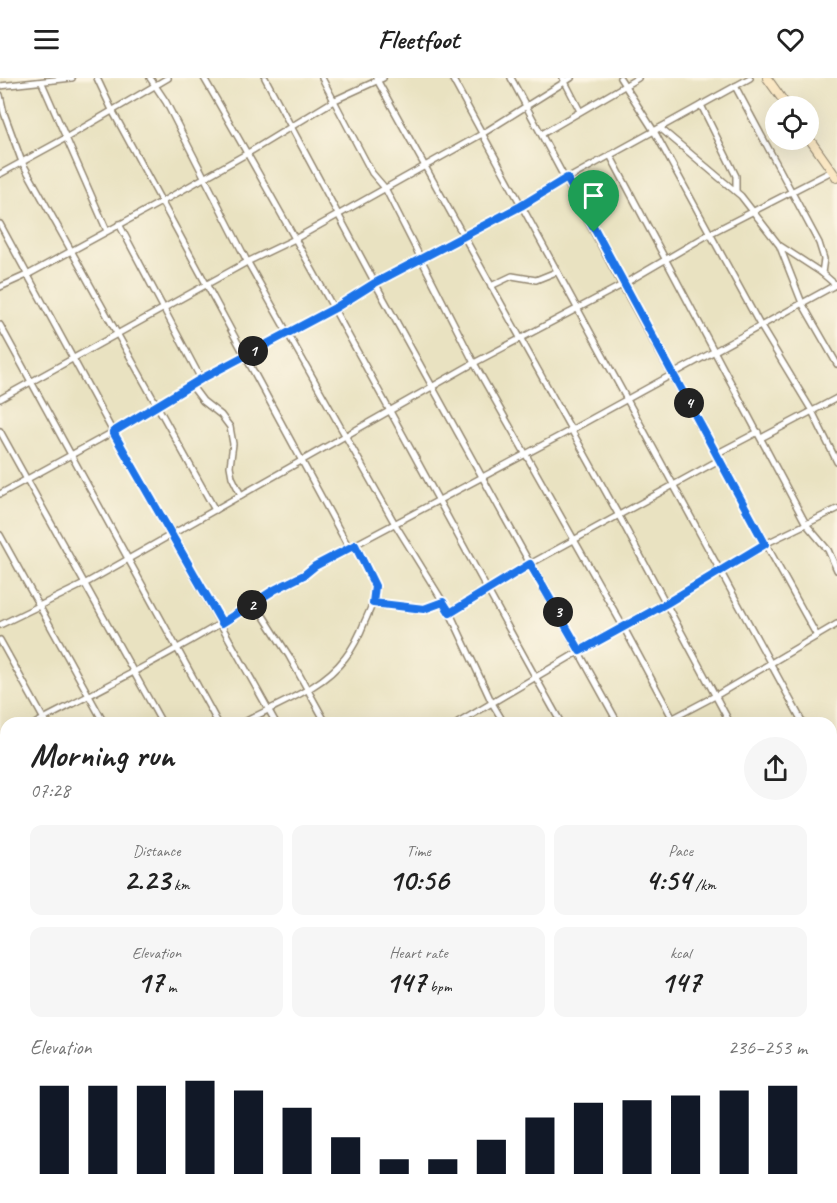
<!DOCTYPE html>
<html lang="en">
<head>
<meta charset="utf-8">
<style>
	:root { --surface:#fff; --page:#f6f6f6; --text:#222; --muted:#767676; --accent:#111827 }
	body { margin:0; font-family:Caveat,sans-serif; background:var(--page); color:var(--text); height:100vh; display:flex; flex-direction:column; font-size:22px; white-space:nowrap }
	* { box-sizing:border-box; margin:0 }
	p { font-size:20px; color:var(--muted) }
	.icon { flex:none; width:33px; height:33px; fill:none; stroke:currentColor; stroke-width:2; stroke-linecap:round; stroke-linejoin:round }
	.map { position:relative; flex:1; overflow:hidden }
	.side { position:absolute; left:0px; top:639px; width:837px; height:486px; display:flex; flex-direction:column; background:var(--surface); border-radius:18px 18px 0 0; box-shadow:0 6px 24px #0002 }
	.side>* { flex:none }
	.buttons { position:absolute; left:765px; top:18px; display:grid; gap:12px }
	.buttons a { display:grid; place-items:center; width:54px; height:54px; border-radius:50%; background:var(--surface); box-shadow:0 6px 24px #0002; font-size:30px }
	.pin { position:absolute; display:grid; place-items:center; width:51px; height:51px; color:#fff; margin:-62px -26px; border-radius:50% 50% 50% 0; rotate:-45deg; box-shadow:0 0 6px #0007 }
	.pin .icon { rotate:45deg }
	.km { position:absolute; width:30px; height:30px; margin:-15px; border-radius:50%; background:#222; color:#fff; font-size:16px; line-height:30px; text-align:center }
	.round { display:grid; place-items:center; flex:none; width:63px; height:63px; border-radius:32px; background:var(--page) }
	.summary { display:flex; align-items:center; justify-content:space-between; height:102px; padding:0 30px }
	h1 { font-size:33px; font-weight:600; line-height:45px }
	.metrics { display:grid; grid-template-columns:repeat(3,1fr); gap:9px; height:102px; padding:6px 30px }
	.metrics div { display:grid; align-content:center; border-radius:12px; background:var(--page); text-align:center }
	.metrics b { font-size:30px; font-weight:600 }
	.metrics small { font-size:16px; font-weight:400 }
	.metrics p { font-size:16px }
	.chart { height:168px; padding:12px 30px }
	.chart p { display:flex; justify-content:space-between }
	.chart svg { width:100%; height:108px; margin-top:6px; stroke:var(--accent); stroke-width:6 }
	header { display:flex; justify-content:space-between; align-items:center; height:78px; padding:0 30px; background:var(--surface); font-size:27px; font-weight:600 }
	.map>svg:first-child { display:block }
	.water { fill:#5fc9da; stroke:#4d7a7c; stroke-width:1.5 }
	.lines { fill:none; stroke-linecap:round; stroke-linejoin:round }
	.street-casing { stroke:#928670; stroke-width:8 }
	.secondary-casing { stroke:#928670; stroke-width:10 }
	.street { stroke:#fff; stroke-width:5 }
	.secondary { stroke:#fae7c3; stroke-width:8 }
	.route-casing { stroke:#fff; stroke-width:12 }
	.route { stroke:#1a73e8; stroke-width:8 }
</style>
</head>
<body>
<header><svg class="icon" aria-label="menu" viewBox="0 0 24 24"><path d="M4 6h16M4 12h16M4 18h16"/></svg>Fleetfoot<svg class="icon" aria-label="heart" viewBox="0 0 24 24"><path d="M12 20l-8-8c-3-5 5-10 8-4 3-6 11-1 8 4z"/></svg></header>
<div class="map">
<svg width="837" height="1125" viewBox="0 0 837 1125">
	<rect width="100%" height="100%" fill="#fcf5e5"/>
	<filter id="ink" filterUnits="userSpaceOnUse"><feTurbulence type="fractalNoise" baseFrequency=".0167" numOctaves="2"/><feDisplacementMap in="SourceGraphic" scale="12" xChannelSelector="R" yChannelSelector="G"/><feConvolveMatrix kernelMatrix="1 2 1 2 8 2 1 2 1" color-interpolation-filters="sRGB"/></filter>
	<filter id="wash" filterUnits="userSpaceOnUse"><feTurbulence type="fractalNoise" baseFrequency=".008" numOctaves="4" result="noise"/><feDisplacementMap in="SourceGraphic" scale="24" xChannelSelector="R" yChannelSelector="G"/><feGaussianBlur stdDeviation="1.35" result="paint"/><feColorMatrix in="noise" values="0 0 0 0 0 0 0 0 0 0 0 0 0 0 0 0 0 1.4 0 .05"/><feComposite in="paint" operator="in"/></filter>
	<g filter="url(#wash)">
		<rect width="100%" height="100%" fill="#e9e2c1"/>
		<g class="water">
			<polygon points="831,872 837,872 837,1125 232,1125 236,1119 831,1119"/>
			<polygon points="6,950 6,1034 0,1038 0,951"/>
		</g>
	</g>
	<g filter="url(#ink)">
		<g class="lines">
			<g class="street-casing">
				<g id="street">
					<polyline points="97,0 112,32 349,470"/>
					<polyline points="150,0 166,24 246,181 395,446 450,535 492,625 504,645"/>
					<path d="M204,0C327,212 441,430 561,645"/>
					<polyline points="265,0 375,205 618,645"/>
					<polyline points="322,0 372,95 385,110 474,285 624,550 675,645"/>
					<polyline points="376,0 618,436 730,645"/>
					<polyline points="452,0 803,645"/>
					<polyline points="511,0 622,207 817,558"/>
					<polyline points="563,0 580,33"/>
					<polyline points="620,0 654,53 760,247 812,333 837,384"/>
					<polyline points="42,5 107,153"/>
					<polyline points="0,8 72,0"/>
					<polyline points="735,8 819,165 824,181 822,195"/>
					<polyline points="0,17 4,35 22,84 215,432"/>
					<polyline points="701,27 736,98 736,113"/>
					<polyline points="660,50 741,118 779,167 822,195 837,208"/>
					<polyline points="542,56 638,0"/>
					<polyline points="610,77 806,446 828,472 837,492"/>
					<polyline points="0,96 64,61 168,0"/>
					<polyline points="0,146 113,354 276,645"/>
					<polyline points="119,146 201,301"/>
					<polyline points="780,169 802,225 837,286"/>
					<polyline points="491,208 512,198 536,202 556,194"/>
					<polyline points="0,209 29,196 163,123 248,75 335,22 383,0"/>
					<polyline points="0,247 218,645"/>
					<polyline points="191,307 203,323 221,337 230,349 233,366 230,388 232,399 241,417"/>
					<polyline points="0,321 247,184 295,161 482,56 571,0"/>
					<polyline points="0,353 162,645"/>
					<polyline points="761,360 837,320"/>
					<polyline points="716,376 758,354"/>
					<polyline points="0,416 113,354 201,301 335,230 375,205 521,128 567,101 750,0"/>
					<polyline points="0,457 104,645"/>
					<polyline points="255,525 289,578 326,645"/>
					<polyline points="373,525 424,531 443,524"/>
					<polyline points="450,535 530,486 719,382"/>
					<polyline points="0,547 86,505 474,285 622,207 711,155 832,93"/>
					<polyline points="0,562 46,645"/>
					<path d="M36,645C115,604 194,564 268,516C284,506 301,501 315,488L571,352L837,206"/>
					<path d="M243,645C276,626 321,612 345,580C354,569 360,556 365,543C370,532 376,520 375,508L355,467"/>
					<polyline points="458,645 580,573 667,525 765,466 837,431"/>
					<polyline points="664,645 717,617 837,546"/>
					<polyline points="0,664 6,661"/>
					<polyline points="0,668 6,679"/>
					<polyline points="831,696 837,707"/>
					<polyline points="831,729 837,725"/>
					<polyline points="0,760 6,772"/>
					<polyline points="0,829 6,829"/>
					<polyline points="723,1119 723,1125"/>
				</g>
			</g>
			<g class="secondary-casing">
				<g id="secondary">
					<polyline points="767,0 787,28"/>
					<polyline points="808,59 837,100"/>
				</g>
			</g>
			<use href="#street" class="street"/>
			<use href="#secondary" class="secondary"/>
		</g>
	</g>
	<g class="lines" filter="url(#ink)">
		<g class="route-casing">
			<polygon id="route" points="567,100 765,466 667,525 580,573 530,486 450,535 443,524 424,531 373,525 375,508 355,467 315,488 304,497 274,512 222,545 113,354 201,301 335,230 375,205 521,128"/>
		</g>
		<use href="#route" class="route"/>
	</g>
</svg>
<div class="buttons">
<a><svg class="icon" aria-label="locate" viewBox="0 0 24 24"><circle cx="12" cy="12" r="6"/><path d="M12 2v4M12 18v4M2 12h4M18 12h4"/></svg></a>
</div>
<div class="pin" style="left:594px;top:154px;background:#1e9e55"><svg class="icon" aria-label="arrive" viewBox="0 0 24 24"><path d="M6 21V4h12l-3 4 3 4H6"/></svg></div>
<b class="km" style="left:253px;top:273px">1</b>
<b class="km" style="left:252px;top:527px">2</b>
<b class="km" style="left:558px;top:534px">3</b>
<b class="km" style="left:689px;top:325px">4</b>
<section class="side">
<div class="summary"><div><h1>Morning run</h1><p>07:28</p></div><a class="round"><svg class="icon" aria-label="share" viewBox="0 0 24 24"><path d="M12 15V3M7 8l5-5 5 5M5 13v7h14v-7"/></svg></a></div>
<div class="metrics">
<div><p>Distance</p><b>2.23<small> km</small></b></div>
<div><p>Time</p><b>10:56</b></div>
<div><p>Pace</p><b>4:54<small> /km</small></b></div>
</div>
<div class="metrics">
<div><p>Elevation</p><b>17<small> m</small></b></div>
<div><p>Heart rate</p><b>147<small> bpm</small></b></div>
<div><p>kcal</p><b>147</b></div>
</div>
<div class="chart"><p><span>Elevation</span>236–253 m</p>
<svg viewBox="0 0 160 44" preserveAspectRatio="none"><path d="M5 44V8M15 44V8M25 44V8M35 44V6M45 44V10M55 44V17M65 44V29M75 44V38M85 44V38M95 44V30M105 44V21M115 44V15M125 44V14M135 44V12M145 44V10M155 44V8"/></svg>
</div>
</section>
</div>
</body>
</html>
